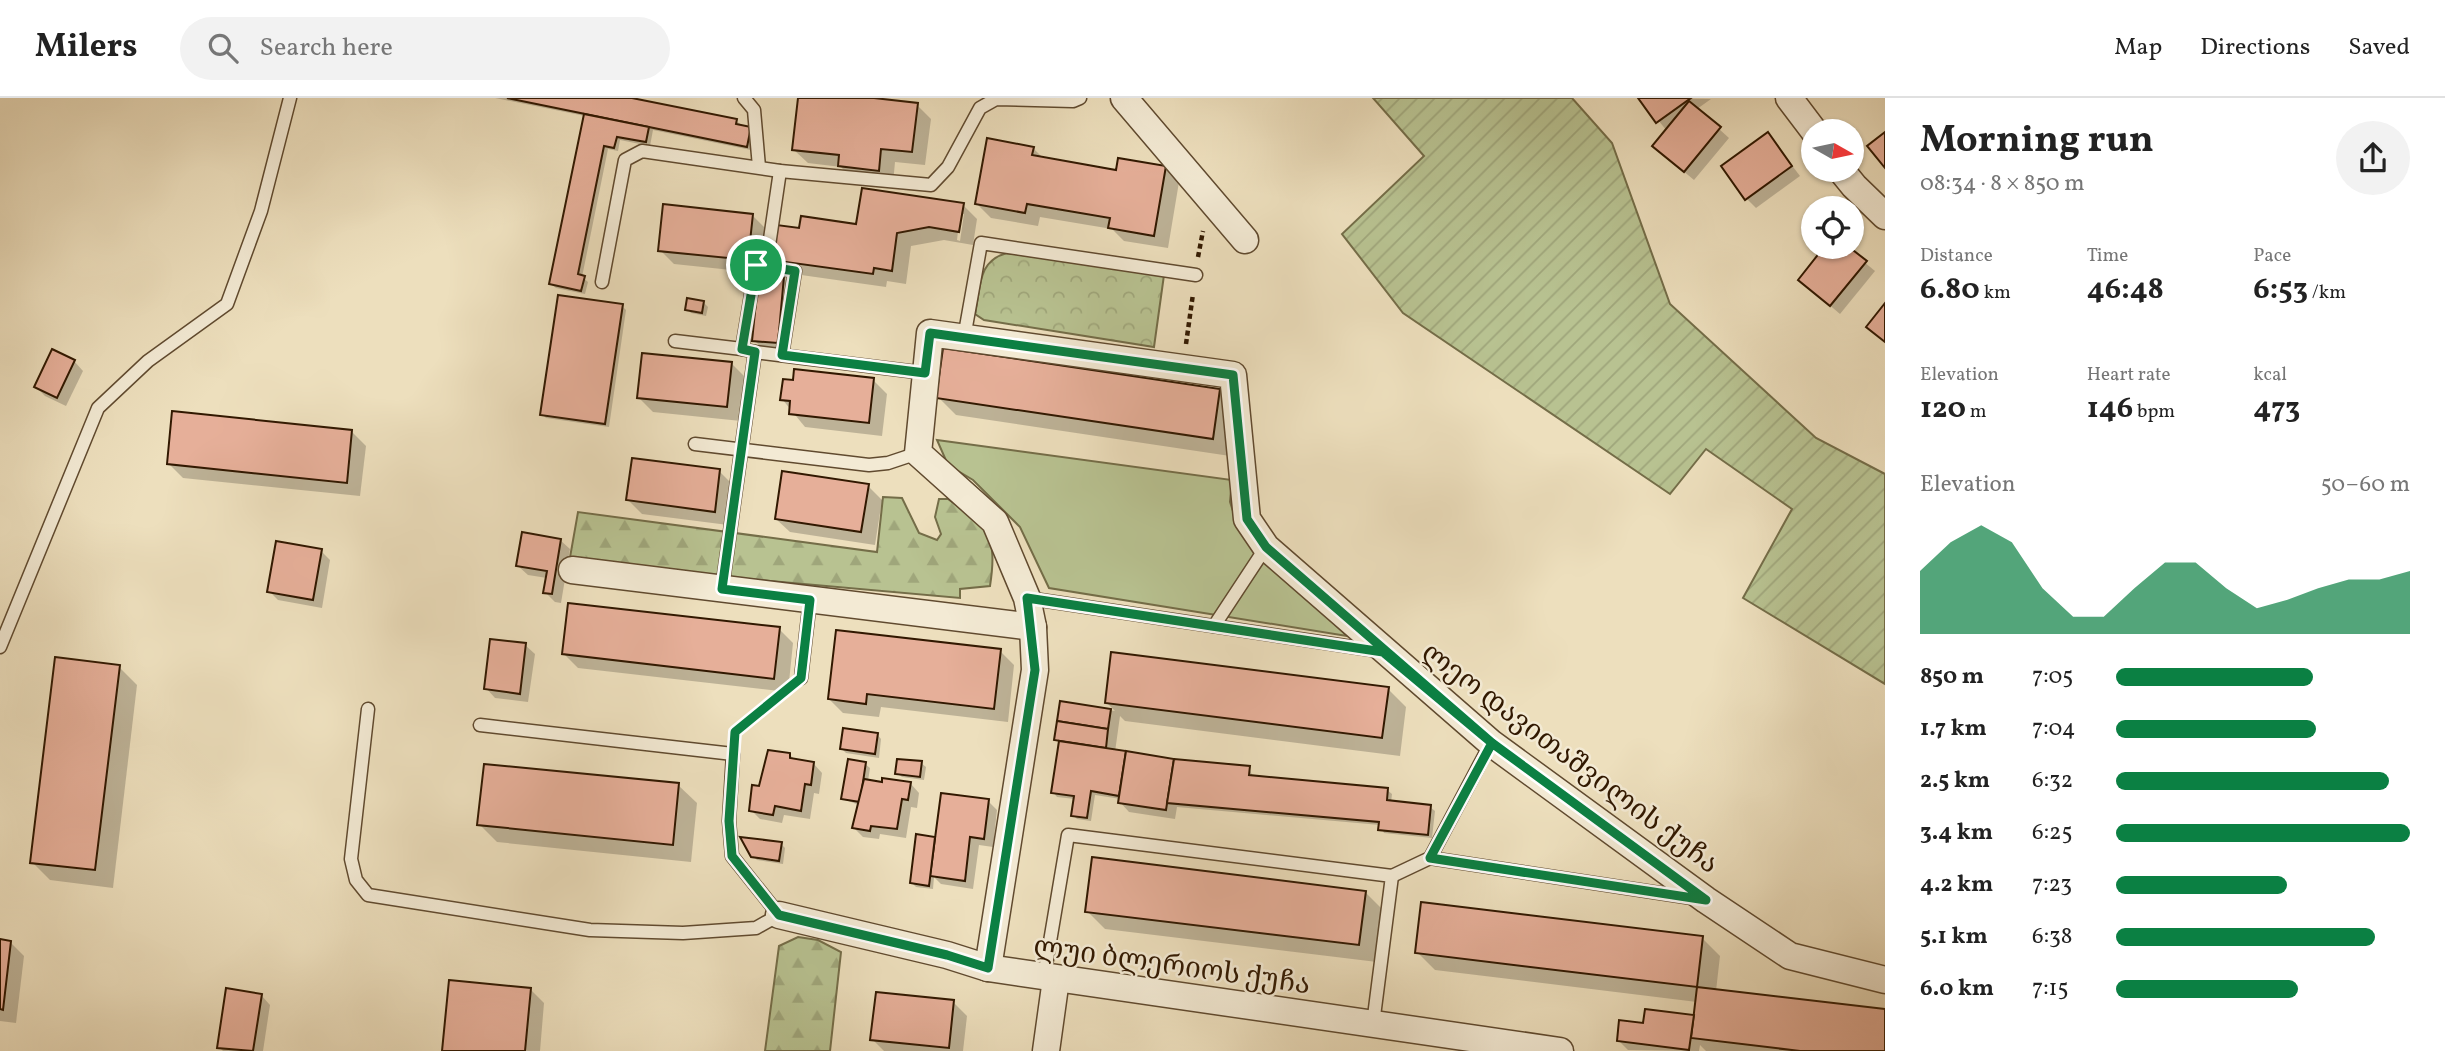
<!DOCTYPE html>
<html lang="en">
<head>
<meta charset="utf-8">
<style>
	:root { --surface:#fff; --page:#f2f2f2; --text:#222; --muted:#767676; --line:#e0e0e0; --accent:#0b8043 }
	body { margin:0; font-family:Vollkorn,"Noto Serif Georgian",serif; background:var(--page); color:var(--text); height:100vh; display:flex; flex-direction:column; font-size:26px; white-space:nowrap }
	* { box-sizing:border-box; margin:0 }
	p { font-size:23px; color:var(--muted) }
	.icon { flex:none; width:38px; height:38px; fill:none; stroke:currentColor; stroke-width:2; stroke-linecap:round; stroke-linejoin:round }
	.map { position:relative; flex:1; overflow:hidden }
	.drawer { display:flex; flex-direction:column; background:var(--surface); width:560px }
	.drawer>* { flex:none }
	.needle { width:46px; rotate:99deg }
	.tools { position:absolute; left:1801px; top:21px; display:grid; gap:14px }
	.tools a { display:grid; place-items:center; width:63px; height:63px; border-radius:50%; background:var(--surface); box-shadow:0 2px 5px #0004; font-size:35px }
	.pin { position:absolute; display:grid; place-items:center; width:60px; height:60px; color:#fff; margin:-30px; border:4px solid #fff; border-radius:50%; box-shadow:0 2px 7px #0007 }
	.round { display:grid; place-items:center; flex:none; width:74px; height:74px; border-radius:37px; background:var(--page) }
	.summary { display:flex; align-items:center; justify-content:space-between; height:119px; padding:0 35px }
	h1 { font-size:38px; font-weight:700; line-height:52px }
	.metrics { display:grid; grid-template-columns:repeat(3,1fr); gap:10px; height:119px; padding:7px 35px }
	.metrics div { display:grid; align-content:center }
	.metrics b { font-size:30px; font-weight:700 }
	.metrics small { font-size:19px; font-weight:400 }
	.metrics p { font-size:19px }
	.chart { height:196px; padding:14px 35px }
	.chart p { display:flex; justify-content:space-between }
	.chart svg { width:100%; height:126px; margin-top:7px; fill:var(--accent); opacity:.7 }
	ul { padding:0 35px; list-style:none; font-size:23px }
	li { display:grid; grid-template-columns:112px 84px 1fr; align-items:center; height:52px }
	li i { height:18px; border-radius:9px; background:var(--accent) }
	header { display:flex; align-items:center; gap:42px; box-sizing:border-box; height:98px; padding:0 35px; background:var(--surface); border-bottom:2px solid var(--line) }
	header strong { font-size:33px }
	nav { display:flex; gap:38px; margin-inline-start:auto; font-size:24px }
	.search { width:490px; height:63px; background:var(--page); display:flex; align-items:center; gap:18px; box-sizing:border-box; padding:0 24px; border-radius:38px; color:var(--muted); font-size:26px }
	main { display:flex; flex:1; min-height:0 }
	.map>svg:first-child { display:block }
	.grass { fill:#b8c291; stroke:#746d48; stroke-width:2 }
	.forest { fill:url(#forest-firs); stroke:#746d48; stroke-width:2 }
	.park { fill:url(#park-crowns); stroke:#746d48; stroke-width:2 }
	.garden { fill:url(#garden-furrows); stroke:#746d48; stroke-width:2 }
	.shadow { fill:#0003; fill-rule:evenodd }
	.building { fill:#e6af99; stroke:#311800; stroke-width:2 }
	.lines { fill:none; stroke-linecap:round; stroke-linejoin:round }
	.service-casing { stroke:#604a2f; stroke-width:15 }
	.minor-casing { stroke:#604a2f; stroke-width:29 }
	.path { stroke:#311800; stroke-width:4.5; stroke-dasharray:5 3.5; stroke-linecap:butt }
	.service { stroke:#f3ead4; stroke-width:12 }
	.minor { stroke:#f3ead4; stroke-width:26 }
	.route-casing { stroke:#fff; stroke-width:14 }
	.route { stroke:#0b8043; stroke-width:9 }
	.labels { text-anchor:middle; stroke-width:5; stroke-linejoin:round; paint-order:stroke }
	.street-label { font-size:28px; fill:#311800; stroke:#f3ead4 }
</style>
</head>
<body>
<header>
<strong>Milers</strong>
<div class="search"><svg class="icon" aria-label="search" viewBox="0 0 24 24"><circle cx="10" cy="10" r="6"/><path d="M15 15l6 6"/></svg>Search here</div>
<nav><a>Map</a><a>Directions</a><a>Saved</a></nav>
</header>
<main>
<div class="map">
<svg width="1885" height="953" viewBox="0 0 1885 953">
	<defs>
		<pattern id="forest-firs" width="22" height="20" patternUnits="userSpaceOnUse" patternTransform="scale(1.75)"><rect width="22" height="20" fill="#b8c291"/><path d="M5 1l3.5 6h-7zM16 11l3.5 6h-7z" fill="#9fa67b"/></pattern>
		<pattern id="park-crowns" width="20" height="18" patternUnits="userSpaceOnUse" patternTransform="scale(1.75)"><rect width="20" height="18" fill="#b8c291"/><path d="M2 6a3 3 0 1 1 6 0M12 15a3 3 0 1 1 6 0" fill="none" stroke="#9fa67b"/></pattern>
		<pattern id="garden-furrows" width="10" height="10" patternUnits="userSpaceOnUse" patternTransform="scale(1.75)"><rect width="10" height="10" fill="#b8c291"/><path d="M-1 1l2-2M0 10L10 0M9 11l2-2" fill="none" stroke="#9fa67b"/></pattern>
	</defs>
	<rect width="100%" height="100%" fill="#eddfbd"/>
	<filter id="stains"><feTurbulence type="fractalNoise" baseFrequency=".00286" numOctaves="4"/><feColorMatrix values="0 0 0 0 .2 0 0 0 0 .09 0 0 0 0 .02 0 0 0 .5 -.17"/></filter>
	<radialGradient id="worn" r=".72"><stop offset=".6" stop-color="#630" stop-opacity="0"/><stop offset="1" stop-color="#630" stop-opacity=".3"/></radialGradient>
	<polygon class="grass" points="937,342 1232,382 1230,404 1240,434 1347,538 1049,490 1020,429 973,382 948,367"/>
	<g class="forest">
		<path d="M883,399L902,400L919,435L937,442L941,436L935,419L939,401H948C987,430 998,436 990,488L960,491V500L569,465L578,414L877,454Z"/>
		<polygon points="798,839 818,842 841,854 830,953 765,953 779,848"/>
	</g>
	<path class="park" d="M1007,155L1164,177L1154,249L984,222L975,216C981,189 977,163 1007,155Z"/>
	<polygon class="garden" points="1373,0 1572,0 1612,45 1670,206 1816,340 1885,376 1885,586 1743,500 1792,411 1706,351 1670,396 1403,215 1342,136 1424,58"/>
	<g class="shadow">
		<polygon points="495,0 623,0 736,23 754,35 751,52 653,32 650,48 620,42 618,53 608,51 582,179 588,184 585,196 556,190 551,186 585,18"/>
		<polygon points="800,0 859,0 917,7 931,21 925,67 895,64 893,86 853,82 841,69 808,65 794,52"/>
		<polygon points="1640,0 1711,1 1697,11 1729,40 1694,82 1664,57 1667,33"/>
		<polygon points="1768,36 1800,78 1756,110 1746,100"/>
		<polygon points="1033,50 1044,61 1118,74 1165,70 1179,84 1168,150 1124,143 1112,131 1040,119 1038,128 991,120 977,106"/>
		<path d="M963,107L977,121L973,147L944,142L911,148L906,186L887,183L886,189L787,175L773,161L801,132L858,128ZM960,116H964L960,143L957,142Z"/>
		<polygon points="752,117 766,131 761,177 783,179 792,189 786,254 763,251 754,242 760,175 674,166 660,152"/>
		<polygon points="1826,149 1846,149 1875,173 1840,216 1800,182"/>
		<polygon points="703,204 708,209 706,218 691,215 687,211"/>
		<polygon points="622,208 626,212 609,329 546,320 542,316"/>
		<polygon points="74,263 83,273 66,308 45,298 36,289"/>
		<polygon points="731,265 745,279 741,323 653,314 639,300"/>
		<polygon points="873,282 887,296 882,338 805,329 782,301"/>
		<polygon points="1219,293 1237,311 1230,358 956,317 938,299"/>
		<polygon points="352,334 366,348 360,398 183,380 169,366"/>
		<polygon points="719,373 733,387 728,427 642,416 628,402"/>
		<polygon points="868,388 882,402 875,447 790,434 776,421"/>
		<polygon points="560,442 570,451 561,505 555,504 545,494 547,480 528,477 518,468"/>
		<polygon points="321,453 330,462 322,510 278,502 269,493"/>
		<polygon points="779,531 793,545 788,594 578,570 564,556"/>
		<polygon points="525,547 535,556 528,604 495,600 486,590"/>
		<polygon points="1000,553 1014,567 1008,624 881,609 879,619 843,615 829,601"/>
		<polygon points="119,569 137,587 113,790 50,782 32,764"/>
		<polygon points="1388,591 1406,609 1400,658 1125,623 1120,618 1115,654 1249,670 1253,679 1387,692 1392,696 1391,705 1430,709 1435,713 1432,740 1384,735 1380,727 1177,709 1175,721 1129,714 1120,704 1121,701 1095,697 1091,723 1077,721 1073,717 1075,701 1057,699 1053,694 1062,605 1115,613 1107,605"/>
		<polygon points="877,636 881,641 879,660 846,655 842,651"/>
		<polygon points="789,656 795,662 813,665 822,675 819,696 814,695 810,721 784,717 782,725 760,721 751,712 760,690"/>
		<polygon points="921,665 926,669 924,682 902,679 897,675"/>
		<polygon points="865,666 870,670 868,683 910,685 919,695 917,710 911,709 906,740 880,736 879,741 863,739 854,730 859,707 843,701"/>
		<polygon points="678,687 697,705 691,764 497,744 479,726"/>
		<polygon points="988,703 997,712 993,749 979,747 973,791 941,786 934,779 933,791 916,789 912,785 918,738 936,741"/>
		<polygon points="781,746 785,750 783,766 757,762 753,758"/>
		<polygon points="1365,794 1383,812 1377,864 1105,831 1087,813"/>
		<polygon points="1702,840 1720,858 1716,893 1885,913 1885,953 1706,953 1700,947 1699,953 1628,952 1619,943 1645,927 1695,919 1697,904 1435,872 1417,854"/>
		<polygon points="0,843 10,844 24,858 16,925 0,923"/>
		<polygon points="530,891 544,905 540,953 444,953"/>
		<polygon points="261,897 270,907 263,953 223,953 219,949"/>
		<polygon points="953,904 967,918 963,953 884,953 872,941"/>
	</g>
	<g class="building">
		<polygon points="507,0 632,0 737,21 736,26 751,29 747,49"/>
		<polygon points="798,0 874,0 918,5 912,54 881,51 879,73 838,68 839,57 792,52"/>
		<polygon points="1638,0 1691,0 1656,25"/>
		<polygon points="1689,3 1721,29 1684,74 1652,48"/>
		<polygon points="584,16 649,29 646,44 617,39 614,50 604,48 578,176 585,178 581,193 549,186"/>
		<polygon points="1768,34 1792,68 1745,102 1721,68"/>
		<polygon points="1885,34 1885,70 1867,48"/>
		<polygon points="987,40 1034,49 1032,57 1116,72 1118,60 1166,68 1154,138 1108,130 1110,120 1027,106 1025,115 975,106"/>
		<polygon points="862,90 964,105 959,134 929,129 897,135 892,173 874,170 873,176 771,162 777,127 799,130 801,118 856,126"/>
		<polygon points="663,106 753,116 748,162 658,153"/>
		<polygon points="1824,149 1849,149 1867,163 1830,208 1798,182"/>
		<polygon points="759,175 784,178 778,245 752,243"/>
		<polygon points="558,197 623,206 605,326 540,317"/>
		<polygon points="687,200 704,203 702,215 685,212"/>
		<polygon points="1885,205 1885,244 1866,229"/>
		<polygon points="943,250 1220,291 1213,341 936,300"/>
		<polygon points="52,251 75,262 57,300 34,289"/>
		<polygon points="642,255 732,264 727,309 637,300"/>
		<polygon points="794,271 874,280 869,325 789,316 790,303 780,302 783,281 793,282"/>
		<polygon points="172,313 352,332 347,385 167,366"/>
		<polygon points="632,360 720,371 715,414 626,402"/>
		<polygon points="782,373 869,386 861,434 775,421"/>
		<polygon points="522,434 561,441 552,496 543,495 547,473 516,468"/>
		<polygon points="276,443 322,451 313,502 267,494"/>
		<polygon points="568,505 780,529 774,581 562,556"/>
		<polygon points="836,532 1001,551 994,611 867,596 866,606 828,601"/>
		<polygon points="490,541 526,545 520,596 484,591"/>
		<polygon points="1111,554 1389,589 1382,640 1105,605"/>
		<polygon points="55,559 120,567 95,772 30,765"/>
		<polygon points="1060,603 1111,611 1108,631 1057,623"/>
		<polygon points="1057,623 1108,631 1106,650 1054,642"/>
		<polygon points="843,630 878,635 875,656 840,651"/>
		<polygon points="1059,643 1126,653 1119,698 1091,693 1087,720 1071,718 1074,698 1051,695"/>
		<polygon points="768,652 790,655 790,660 814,664 811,687 805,686 801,713 775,708 773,717 749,713 752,687 759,688"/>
		<polygon points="1126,653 1174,661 1166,712 1118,705"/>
		<polygon points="848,661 866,664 860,704 841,701"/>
		<polygon points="897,661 922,663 920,679 895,676"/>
		<polygon points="1174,661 1250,668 1249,677 1388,690 1387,702 1431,707 1428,737 1378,732 1379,724 1167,705"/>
		<polygon points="484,666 679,685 673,747 477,727"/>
		<polygon points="882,680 911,684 908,702 902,701 897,731 871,728 870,733 852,730 864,681 882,684"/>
		<polygon points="941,695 989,701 984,741 970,739 965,783 930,778"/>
		<polygon points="916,736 935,739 929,788 910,785"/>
		<polygon points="740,739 782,744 779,763 751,759"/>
		<polygon points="1092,759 1366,793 1359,847 1085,814"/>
		<polygon points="1421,804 1703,838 1697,889 1415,855"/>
		<polygon points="0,841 11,843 3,912 0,911"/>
		<polygon points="449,882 531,890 525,953 442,953"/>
		<polygon points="1697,889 1885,911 1885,953 1800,953 1691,940"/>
		<polygon points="226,890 262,896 253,953 217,950"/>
		<polygon points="876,894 954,902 949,950 870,942"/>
		<polygon points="1645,911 1694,917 1689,952 1617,943 1619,922 1643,925"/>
	</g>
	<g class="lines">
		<g class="service-casing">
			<g id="service">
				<polyline points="744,0 754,12 759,69"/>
				<polyline points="766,168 780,73"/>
				<polyline points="602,184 625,62 642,53 780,73 931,87 948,69 980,10 996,1 1073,3 1080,0"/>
				<polyline points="964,240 981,145 1196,177"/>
				<polyline points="675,243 742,251"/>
				<polyline points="755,254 742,251 756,167 795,173 782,257"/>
				<polyline points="695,346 869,367 888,365 918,355"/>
				<polyline points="722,491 755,254 925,275"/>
				<polyline points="1027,500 1379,553"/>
				<polyline points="1214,528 1266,449"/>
				<polyline points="0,549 98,310 148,263 227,206 261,113 290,0"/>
				<polyline points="801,580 810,502"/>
				<polyline points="368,611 351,761 356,782 368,797 590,832 683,835 756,830 779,817 732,758 729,723 733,656 480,627"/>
				<polyline points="1430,760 1692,800"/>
				<polyline points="1392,778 1430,760 1491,645"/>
				<polyline points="1044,879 1068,737 1392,778 1373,926"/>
			</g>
		</g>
		<g class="minor-casing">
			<g id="minor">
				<polyline points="1124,0 1245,142"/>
				<polyline points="1789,0 1814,33"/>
				<polyline points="1841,72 1854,88 1885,118"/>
				<polyline points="572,472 1033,529"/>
				<polyline points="779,817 947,857 988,870 1560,953"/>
				<polyline points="988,870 1035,572 1033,529 1027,500 995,424 918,355 930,235 1233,277 1247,421 1266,449 1491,645 1706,802 1790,858 1885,882"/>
				<polyline points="1046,953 1056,881"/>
			</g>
		</g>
		<g class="path">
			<polyline points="1198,159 1203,133"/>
			<polyline points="1186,246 1193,196"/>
			<polyline points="735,638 735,634 787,591"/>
		</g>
		<use href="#service" class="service"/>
		<use href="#minor" class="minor"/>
	</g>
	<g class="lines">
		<g class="route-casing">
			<polyline id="route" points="756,167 742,251 755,254 722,491 810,502 801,580 735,634 729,723 732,758 779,817 947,857 988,870 1035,572 1027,500 1383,554 1492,645 1706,802 1430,760 1492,645 1266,449 1247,421 1233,277 930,235 925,275 782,257 795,173 756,167"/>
		</g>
		<use href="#route" class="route"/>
	</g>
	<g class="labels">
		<g class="street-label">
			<text transform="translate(1571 659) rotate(37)" y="10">ლეო დავითაშვილის ქუჩა</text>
			<text transform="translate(1172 866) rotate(8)" y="10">ლუი ბლერიოს ქუჩა</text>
		</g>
	</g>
	<rect width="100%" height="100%" filter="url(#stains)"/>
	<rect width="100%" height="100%" fill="url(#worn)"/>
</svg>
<div class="tools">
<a><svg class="needle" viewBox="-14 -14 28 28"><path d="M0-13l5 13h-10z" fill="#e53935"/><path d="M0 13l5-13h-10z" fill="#767676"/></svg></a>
<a><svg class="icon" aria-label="locate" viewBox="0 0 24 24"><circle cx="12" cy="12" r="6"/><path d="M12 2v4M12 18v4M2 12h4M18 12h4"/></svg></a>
</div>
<div class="pin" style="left:756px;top:167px;background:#1e9e55"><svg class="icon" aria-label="arrive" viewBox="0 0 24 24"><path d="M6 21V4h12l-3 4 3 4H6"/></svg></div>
</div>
<section class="drawer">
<div class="summary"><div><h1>Morning run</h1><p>08:34 · 8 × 850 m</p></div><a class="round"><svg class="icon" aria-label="share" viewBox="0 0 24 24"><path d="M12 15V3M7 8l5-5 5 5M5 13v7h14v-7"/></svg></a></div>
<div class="metrics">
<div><p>Distance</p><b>6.80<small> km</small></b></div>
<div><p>Time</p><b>46:48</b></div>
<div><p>Pace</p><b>6:53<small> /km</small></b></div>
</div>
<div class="metrics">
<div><p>Elevation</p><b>120<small> m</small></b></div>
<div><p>Heart rate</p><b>146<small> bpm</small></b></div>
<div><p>kcal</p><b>473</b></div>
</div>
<div class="chart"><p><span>Elevation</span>50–60 m</p>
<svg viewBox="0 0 160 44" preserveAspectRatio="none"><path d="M0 44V22L10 12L20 6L30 12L40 28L50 38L60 38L70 28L80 19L90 19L100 28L110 35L120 32L130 28L140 25L150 25L160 22V44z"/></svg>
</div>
<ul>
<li><b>850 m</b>7:05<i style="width:67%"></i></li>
<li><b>1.7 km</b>7:04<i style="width:68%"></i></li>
<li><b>2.5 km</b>6:32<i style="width:93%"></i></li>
<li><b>3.4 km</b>6:25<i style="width:100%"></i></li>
<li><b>4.2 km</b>7:23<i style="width:58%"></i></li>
<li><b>5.1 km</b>6:38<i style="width:88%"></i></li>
<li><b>6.0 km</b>7:15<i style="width:62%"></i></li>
</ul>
</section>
</main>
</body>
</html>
